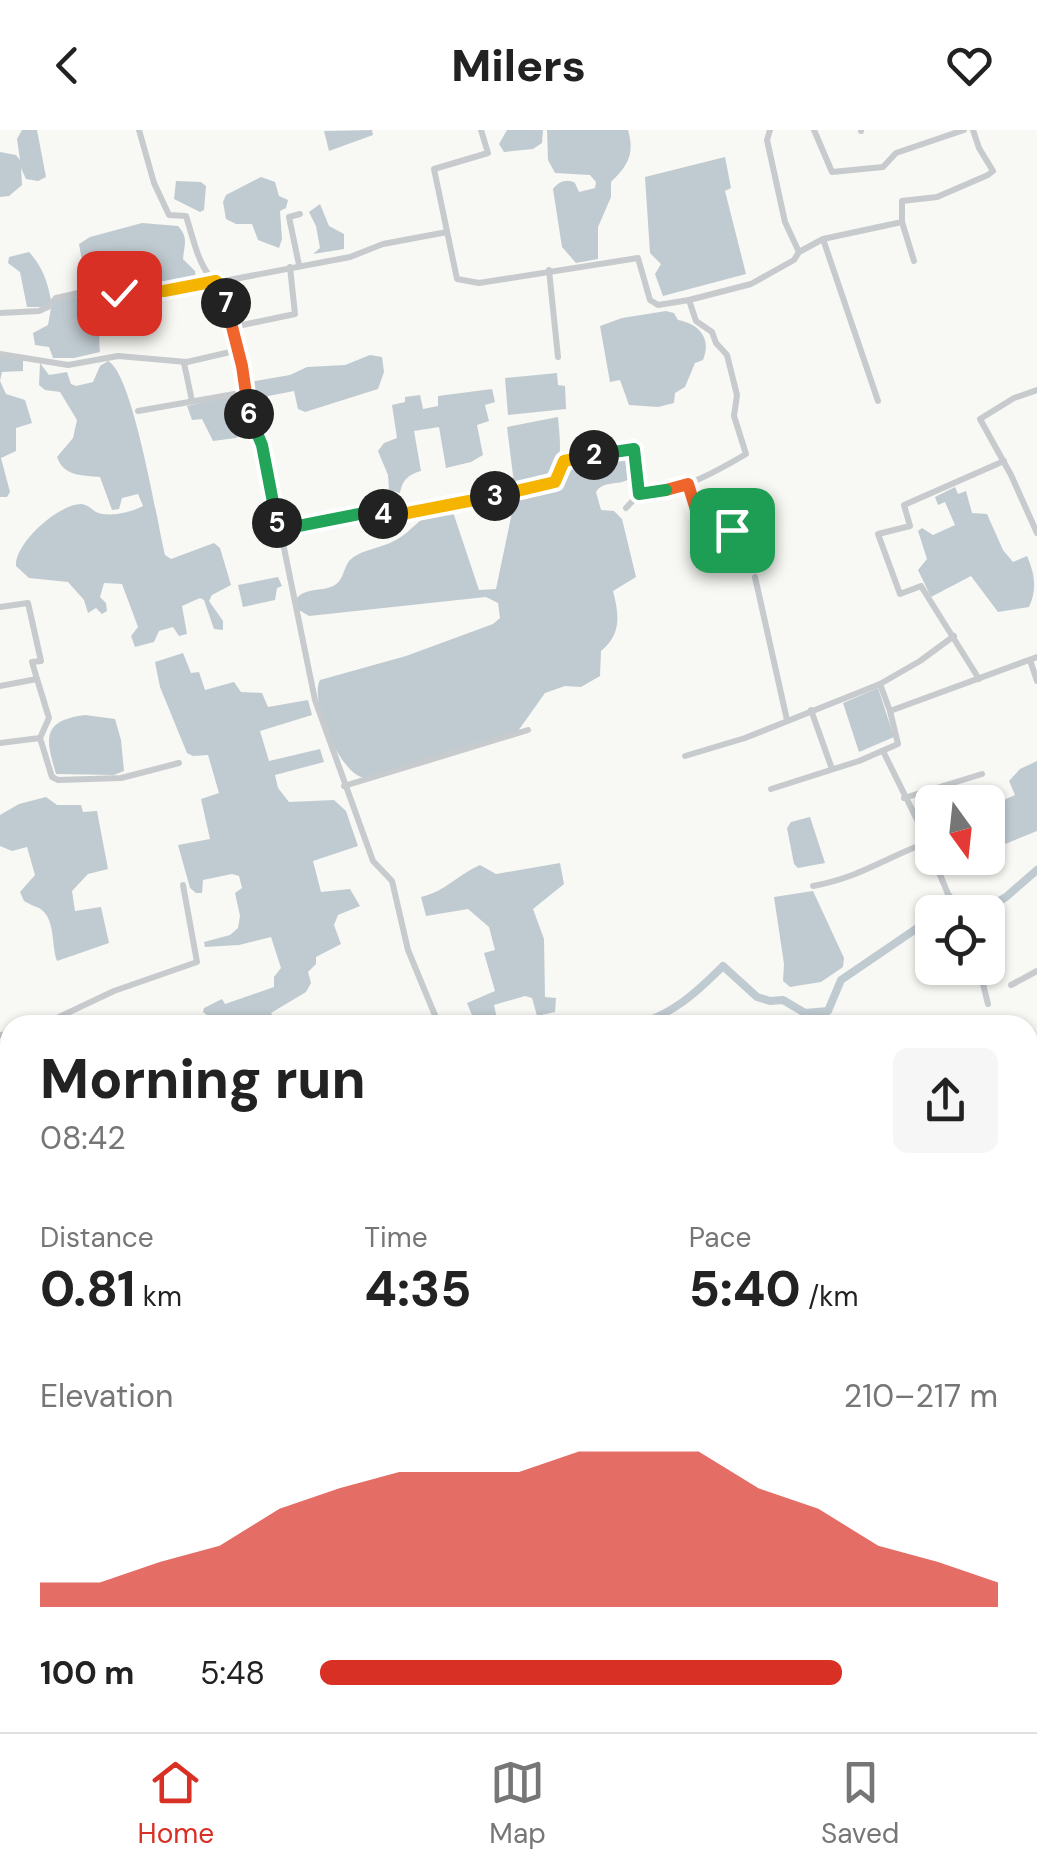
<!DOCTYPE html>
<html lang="en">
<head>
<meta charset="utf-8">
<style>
	:root { --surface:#fff; --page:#f6f6f6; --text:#222; --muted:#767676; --line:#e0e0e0; --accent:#d93025 }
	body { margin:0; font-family:"DM Sans",sans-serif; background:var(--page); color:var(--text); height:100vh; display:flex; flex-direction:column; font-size:38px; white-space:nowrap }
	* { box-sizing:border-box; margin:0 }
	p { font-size:32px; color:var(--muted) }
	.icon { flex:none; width:55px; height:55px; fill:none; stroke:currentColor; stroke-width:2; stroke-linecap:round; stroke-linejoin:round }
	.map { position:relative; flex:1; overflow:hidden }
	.panel { position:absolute; left:0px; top:885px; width:1038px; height:718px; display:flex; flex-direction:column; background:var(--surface); border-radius:30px 30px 0 0; box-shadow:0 2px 8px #0004 }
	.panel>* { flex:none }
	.needle { width:65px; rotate:165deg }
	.fabs { position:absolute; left:915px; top:655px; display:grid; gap:20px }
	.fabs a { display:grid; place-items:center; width:90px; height:90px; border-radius:15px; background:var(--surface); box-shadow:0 2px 8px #0004; font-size:50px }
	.pin { position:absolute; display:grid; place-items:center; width:85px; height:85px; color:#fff; margin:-42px; border-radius:20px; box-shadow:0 5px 15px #0006 }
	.km { position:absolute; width:50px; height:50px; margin:-25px; border-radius:50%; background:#222; color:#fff; font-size:28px; line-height:50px; text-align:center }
	.round { display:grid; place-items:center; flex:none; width:105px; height:105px; border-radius:15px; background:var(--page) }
	.headline { display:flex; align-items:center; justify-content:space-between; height:170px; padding:0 40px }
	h1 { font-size:55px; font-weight:800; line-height:75px }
	.stats { display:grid; grid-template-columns:repeat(3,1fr); gap:15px; height:170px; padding:10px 40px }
	.stats div { display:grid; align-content:center }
	.stats b { font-size:50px; font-weight:800 }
	.stats small { font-size:28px; font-weight:400 }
	.stats p { font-size:28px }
	.chart { height:280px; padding:20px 40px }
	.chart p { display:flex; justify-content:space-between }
	.chart svg { width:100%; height:180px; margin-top:10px; fill:var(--accent); opacity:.7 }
	ul { padding:0 40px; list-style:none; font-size:32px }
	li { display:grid; grid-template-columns:160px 120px 1fr; align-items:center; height:75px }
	li i { height:25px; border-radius:12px; background:var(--accent) }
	header { display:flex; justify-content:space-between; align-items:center; height:130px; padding:0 40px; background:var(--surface); font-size:45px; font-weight:800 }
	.tabs { display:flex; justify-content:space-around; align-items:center; height:140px; border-top:2px solid var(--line); background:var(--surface); font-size:28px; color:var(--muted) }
	.tabs a { display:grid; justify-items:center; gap:5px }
	.tabs .selected { color:var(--accent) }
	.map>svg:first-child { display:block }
	.water { fill:#c0cbd1 }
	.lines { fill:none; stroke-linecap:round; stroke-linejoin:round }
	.canal { stroke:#c0cbd1; stroke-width:8 }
	.highway-casing { stroke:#b9bdc0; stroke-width:16 }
	.street { stroke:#c7cbce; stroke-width:6 }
	.highway { stroke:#fff; stroke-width:11 }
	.split-1-casing { stroke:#fff; stroke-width:20 }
	.split-2-casing { stroke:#fff; stroke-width:20 }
	.split-3-casing { stroke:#fff; stroke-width:20 }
	.split-4-casing { stroke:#fff; stroke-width:20 }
	.split-5-casing { stroke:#fff; stroke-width:20 }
	.split-6-casing { stroke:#fff; stroke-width:20 }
	.split-7-casing { stroke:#fff; stroke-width:20 }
	.split-8-casing { stroke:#fff; stroke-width:20 }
	.split-1 { stroke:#f0652b; stroke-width:12 }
	.split-2 { stroke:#22a559; stroke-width:12 }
	.split-3 { stroke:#f5b400; stroke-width:12 }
	.split-4 { stroke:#f5b400; stroke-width:12 }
	.split-5 { stroke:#22a559; stroke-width:12 }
	.split-6 { stroke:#22a559; stroke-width:12 }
	.split-7 { stroke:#f0652b; stroke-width:12 }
	.split-8 { stroke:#f5b400; stroke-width:12 }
</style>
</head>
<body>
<header><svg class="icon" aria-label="back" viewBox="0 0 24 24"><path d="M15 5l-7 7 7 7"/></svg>Milers<svg class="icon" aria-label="heart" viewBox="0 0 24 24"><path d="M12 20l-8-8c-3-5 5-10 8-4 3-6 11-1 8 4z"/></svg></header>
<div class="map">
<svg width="1037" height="1602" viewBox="0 0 1037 1602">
	<rect width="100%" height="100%" fill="#f8f8f4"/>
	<g class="water">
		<polygon points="22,0 37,0 46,47 38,51 26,49 21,38 22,55 9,66 0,67 0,22 16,25 20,30 17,9"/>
		<polygon points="372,0 373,5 329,21 324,1"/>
		<polygon points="507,0 543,0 542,13 533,19 504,22 499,14"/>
		<path d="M547,0H628C635,24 628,35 611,52V67L598,97V129L576,133L562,117L553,59C558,52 567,48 575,53L579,62L595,58L596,52L590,45L555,43L548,30Z"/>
		<polygon points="725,27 731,58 725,61 746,144 663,166 655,144 661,134 650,123 645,47"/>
		<polygon points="261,47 275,52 279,66 288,70 286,78 280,81 282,109 279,118 258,110 252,94 236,94 226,89 223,72 226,65"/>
		<polygon points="176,51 201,52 206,56 204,80 200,82 174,69"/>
		<polygon points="320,74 329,96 344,104 344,119 313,124 320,118 316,96 309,82"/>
		<path d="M142,93L178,96C189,108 184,115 183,129L195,141L196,148L119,161L87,159L79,114L90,107Z"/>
		<path d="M29,122C42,136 48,152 51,171L46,177H27L20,142L8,133L9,127Z"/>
		<path d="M82,166L91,167C103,184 98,204 100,222L74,228H53L49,217L35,215L33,203L48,195L51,178L57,169Z"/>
		<path d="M666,181L674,183L678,190C699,194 712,208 703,230L695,233L685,257L675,263L674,273L658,277L629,275L620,250L610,252L600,196L622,188Z"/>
		<polygon points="370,225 382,227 384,242 378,259 305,282 298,279 294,261 253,269 249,265 249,252 290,245 307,237 345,235"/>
		<polygon points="0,226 23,229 23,241 2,242 0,251 6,264 25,270 32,293 16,298 16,321 1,328 10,362 7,367 0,367"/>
		<path d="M108,231C133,243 157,392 165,425L171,429L214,413L220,418L231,455L212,465L209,471L223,491V500L214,499L204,470L200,468L182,476L187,504L179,506L173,497L159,501L154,512L135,517L131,506L138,497L122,454L104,453L100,467L106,473L107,481L102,484L96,478L88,483L84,470L68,452L29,448L16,436C14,414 59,373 82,374C88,375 91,379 96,382C109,388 132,382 143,376L138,364L122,368L119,379L112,380L100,347C82,345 64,347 57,327L73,308L77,290L60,262L45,260L39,255L40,233L49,245L67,242L71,254L76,256L93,252L100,236Z"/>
		<polygon points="557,243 558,255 565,256 566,279 508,285 505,248"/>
		<path d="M492,259L495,272L485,275L489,291L477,295L483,325L471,332L446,338L439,297L414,301L421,341C409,344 402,350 400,363L389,360L388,345L378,321L384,313L397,308L392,275L405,272V267L420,265L423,279L438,276V266Z"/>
		<polygon points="235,265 242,269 245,303 236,308 213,311 202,289 192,290 187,276"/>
		<path d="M558,287C562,331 565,349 514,353L507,297Z"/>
		<path d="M621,325L631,329L629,349C619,356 603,350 596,362L601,380L614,381L622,389L636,447L613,461C619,484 622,504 601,521L600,546L581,557L565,556L545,563L518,601L365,648C340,646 309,569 320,550L406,526L493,494L500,488L498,473L486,467L309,486L299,480L296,469C306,457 320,462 333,456C344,451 343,438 350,430C360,420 381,418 394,411C416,400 420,382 447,379L454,385L479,460L496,459L515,368L552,355L565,336L573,332Z"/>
		<path d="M955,357L958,364L966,361L972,383L987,384L1003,420L1013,432L1027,426C1035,444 1037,460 1029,477L998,482L971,446L931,467L918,440L927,429L918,401L922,398L933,405L955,395L945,372L938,375L935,367Z"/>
		<polygon points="278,447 282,456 277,458 275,470 243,477 238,455"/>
		<polygon points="183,523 191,543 199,542 205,560 234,552 241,562 262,563 268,577 308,570 312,585 260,601 269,631 320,619 324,632 275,645 278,658 289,672 334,670 346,681 358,716 313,731 321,762 350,759 360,776 338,785 334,795 341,814 316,827 316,834 308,842 311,853 306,862 271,883 279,895 215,895 211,888 203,882 204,878 222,869 225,874 274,857 274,847 281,838 271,807 239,815 205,817 204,812 230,805 238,798 240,786 235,763 242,758 239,746 232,744 203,750 202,763 196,763 190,758 178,715 210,709 201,669 219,663 208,625 193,626 187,623 160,557 155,532"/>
		<polygon points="878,558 894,607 859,622 843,573"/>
		<path d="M85,585L115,589L121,610L124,641L114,645L56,644C45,607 42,591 85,585Z"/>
		<polygon points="1037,631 1037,701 988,721 988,677 1015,665 1009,651 1020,639"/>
		<path d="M46,667L57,675H81L83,682L97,681L108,739L88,744L72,761L75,781L101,777L109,813L57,831C51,815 56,788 39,778C34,776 29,774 24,771L20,762L35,745L27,717L12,721L0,716V685L19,674Z"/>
		<polygon points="810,687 825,733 798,738 794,734 787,698 791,692"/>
		<path d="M560,733L564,754L533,779L544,809L545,867L556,868L555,882L537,886L532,868L525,866L494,875L497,889L476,895L467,873L495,861L484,823L495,820L489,797L468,779L426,786L421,767C446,761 457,745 480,735L496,744Z"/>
		<polygon points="813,761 844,828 843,837 821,852 790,857 783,851 784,834 774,767"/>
		<polygon points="1037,925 1037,1005 1028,1010 1028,930"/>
		<polygon points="1037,1038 1037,1455 1031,1440 1028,1441 1028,1041"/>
		<polygon points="0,1230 4,1230 10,1247 10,1322 0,1318"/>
	</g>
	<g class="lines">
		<g class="canal">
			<polyline points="945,782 991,776 1006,767 1037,740"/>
			<path d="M635,895C672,885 696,863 723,836L757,867L770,871L783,870L805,883L828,881L841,850L932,788"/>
			<polyline points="0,1522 10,1522"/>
			<polyline points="951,1592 1037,1598"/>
		</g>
		<g class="highway-casing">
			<g id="highway">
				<polyline points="0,1451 10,1449"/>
				<polyline points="0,1466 10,1464"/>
				<polyline points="1028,1534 1037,1536"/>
				<polyline points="1028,1554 1037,1556"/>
				<polyline points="1028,1564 1037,1566"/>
			</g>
		</g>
		<g class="street">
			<path d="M139,0L154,53L169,85L186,86C192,104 197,130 209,145C217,155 224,165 228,178C244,224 240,273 263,315L315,570L373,731L392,751L408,820L439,895"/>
			<polyline points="770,0 767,10 785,92 799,122"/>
			<polyline points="814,0 832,42 883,37 896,23 964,0"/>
			<polyline points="861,0 861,1"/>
			<polyline points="902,92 914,131"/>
			<polyline points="823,109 878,271"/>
			<polyline points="299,135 289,87 300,84"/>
			<polyline points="549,140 558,227"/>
			<polyline points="689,170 751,154 794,130 799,122 823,109 902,92 902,71 937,67 988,45 993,41 979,18 973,0"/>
			<polyline points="0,183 39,181 48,177 56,168 83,162 144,162 192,157 350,127 383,114 447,102"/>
			<polyline points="233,197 295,184 290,137"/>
			<polyline points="0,224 68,235 118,226 187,232 239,220"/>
			<polyline points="184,233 192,271"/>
			<polyline points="1037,260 1014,268 980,289 1011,345 1037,403"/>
			<polyline points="138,281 246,262"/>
			<polyline points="687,354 706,413 742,398"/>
			<polyline points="626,378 639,364"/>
			<path d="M278,400L364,383L397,385L555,351L564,331L635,319L639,364C678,363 714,343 746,324L734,286L737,265L727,225L716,213L712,202L696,191L689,170L658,175L650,170L638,128L479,153L457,149L434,39L488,23L481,0"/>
			<polyline points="755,447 787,590"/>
			<polyline points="0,477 28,473 41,531 32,532 37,549 0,556"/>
			<polyline points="1030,530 1037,551"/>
			<polyline points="979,549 921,456 900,464 878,404 910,396 904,375 1004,331"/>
			<polyline points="880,554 920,531 954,506"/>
			<polyline points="811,580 832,639"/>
			<polyline points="40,608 52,647 58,650 121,648 179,633"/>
			<polyline points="0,613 40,608 49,588 37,549"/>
			<polyline points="685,626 745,608 880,554 890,581 1037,527"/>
			<polyline points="344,656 528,600"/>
			<polyline points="771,659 859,631 898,614 890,581"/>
			<polyline points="904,668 982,644"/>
			<polyline points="933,728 948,764 963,782"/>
			<path d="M813,756C861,747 885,728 928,712L883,621"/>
			<polyline points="979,838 988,874"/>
			<polyline points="1011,855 1037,841"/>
			<polyline points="42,895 114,861 197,832 183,755"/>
			<polyline points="0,905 10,904"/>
			<polyline points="0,943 10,944"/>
			<polyline points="0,1057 10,1054"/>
			<polyline points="0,1226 10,1224"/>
			<polyline points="0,1428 7,1450"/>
			<polyline points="1028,1517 1037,1520"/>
			<polyline points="67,1592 72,1602"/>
			<polyline points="153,1592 159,1602"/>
			<polyline points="268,1592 272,1602"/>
			<polyline points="317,1592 320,1602"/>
			<polyline points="366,1592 371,1602"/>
			<polyline points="503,1592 510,1602"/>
			<polyline points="850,1592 858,1602"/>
			<polyline points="692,1594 700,1602"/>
			<polyline points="677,1602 692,1592"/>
		</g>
		<use href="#highway" class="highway"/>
	</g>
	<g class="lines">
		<g class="split-1-casing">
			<polyline id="split-1" points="666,360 688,354 706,412 732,400"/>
		</g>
		<g class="split-2-casing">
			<polyline id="split-2" points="594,325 634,319 639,364 666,360"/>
		</g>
		<g class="split-3-casing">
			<polyline id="split-3" points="495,366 555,352 564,331 594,325"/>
		</g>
		<g class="split-4-casing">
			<polyline id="split-4" points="383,384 397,385 495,366"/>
		</g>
		<g class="split-5-casing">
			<polyline id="split-5" points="277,393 278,400 364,383 383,384"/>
		</g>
		<g class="split-6-casing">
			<polyline id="split-6" points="249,284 262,315 277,393"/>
		</g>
		<g class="split-7-casing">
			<polyline id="split-7" points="226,173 242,236 249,284"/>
		</g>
		<g class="split-8-casing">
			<polyline id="split-8" points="119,163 164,161 216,151 226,173"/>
		</g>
		<use href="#split-1" class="split-1"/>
		<use href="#split-2" class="split-2"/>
		<use href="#split-3" class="split-3"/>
		<use href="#split-4" class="split-4"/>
		<use href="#split-5" class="split-5"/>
		<use href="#split-6" class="split-6"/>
		<use href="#split-7" class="split-7"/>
		<use href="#split-8" class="split-8"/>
	</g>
</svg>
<div class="fabs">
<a><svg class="needle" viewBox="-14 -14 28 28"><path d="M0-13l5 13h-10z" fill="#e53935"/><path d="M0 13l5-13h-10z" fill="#767676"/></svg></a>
<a><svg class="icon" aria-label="locate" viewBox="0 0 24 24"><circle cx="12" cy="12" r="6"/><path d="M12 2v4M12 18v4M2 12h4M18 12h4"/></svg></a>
</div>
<div class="pin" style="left:732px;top:400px;background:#1e9e55"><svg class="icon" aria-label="arrive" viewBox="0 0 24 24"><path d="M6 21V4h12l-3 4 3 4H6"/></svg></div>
<div class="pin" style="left:119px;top:163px;background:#d93025"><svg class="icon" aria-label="check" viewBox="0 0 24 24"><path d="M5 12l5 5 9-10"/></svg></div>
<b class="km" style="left:594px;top:325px">2</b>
<b class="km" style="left:495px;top:366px">3</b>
<b class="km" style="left:383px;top:384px">4</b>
<b class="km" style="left:277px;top:393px">5</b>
<b class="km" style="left:249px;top:284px">6</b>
<b class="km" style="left:226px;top:173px">7</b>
<section class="panel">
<div class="headline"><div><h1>Morning run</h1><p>08:42</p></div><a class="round"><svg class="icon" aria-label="share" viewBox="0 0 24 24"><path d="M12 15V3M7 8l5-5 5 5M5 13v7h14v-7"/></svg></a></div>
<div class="stats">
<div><p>Distance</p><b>0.81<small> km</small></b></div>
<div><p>Time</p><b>4:35</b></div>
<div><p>Pace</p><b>5:40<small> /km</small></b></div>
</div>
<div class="chart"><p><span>Elevation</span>210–217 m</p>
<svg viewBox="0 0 160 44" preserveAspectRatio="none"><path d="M0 44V38L10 38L20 33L30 29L40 20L50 15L60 11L70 11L80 11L90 6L100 6L110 6L120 15L130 20L140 29L150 33L160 38V44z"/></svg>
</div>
<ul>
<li><b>100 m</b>5:48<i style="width:77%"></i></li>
</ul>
</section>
</div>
<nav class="tabs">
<a class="selected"><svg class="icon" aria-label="home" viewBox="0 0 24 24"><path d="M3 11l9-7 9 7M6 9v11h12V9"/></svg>Home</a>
<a><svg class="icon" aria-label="map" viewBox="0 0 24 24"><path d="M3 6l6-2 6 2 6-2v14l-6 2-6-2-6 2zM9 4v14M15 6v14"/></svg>Map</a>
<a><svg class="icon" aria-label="saved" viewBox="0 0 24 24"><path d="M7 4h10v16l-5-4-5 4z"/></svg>Saved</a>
</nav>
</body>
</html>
